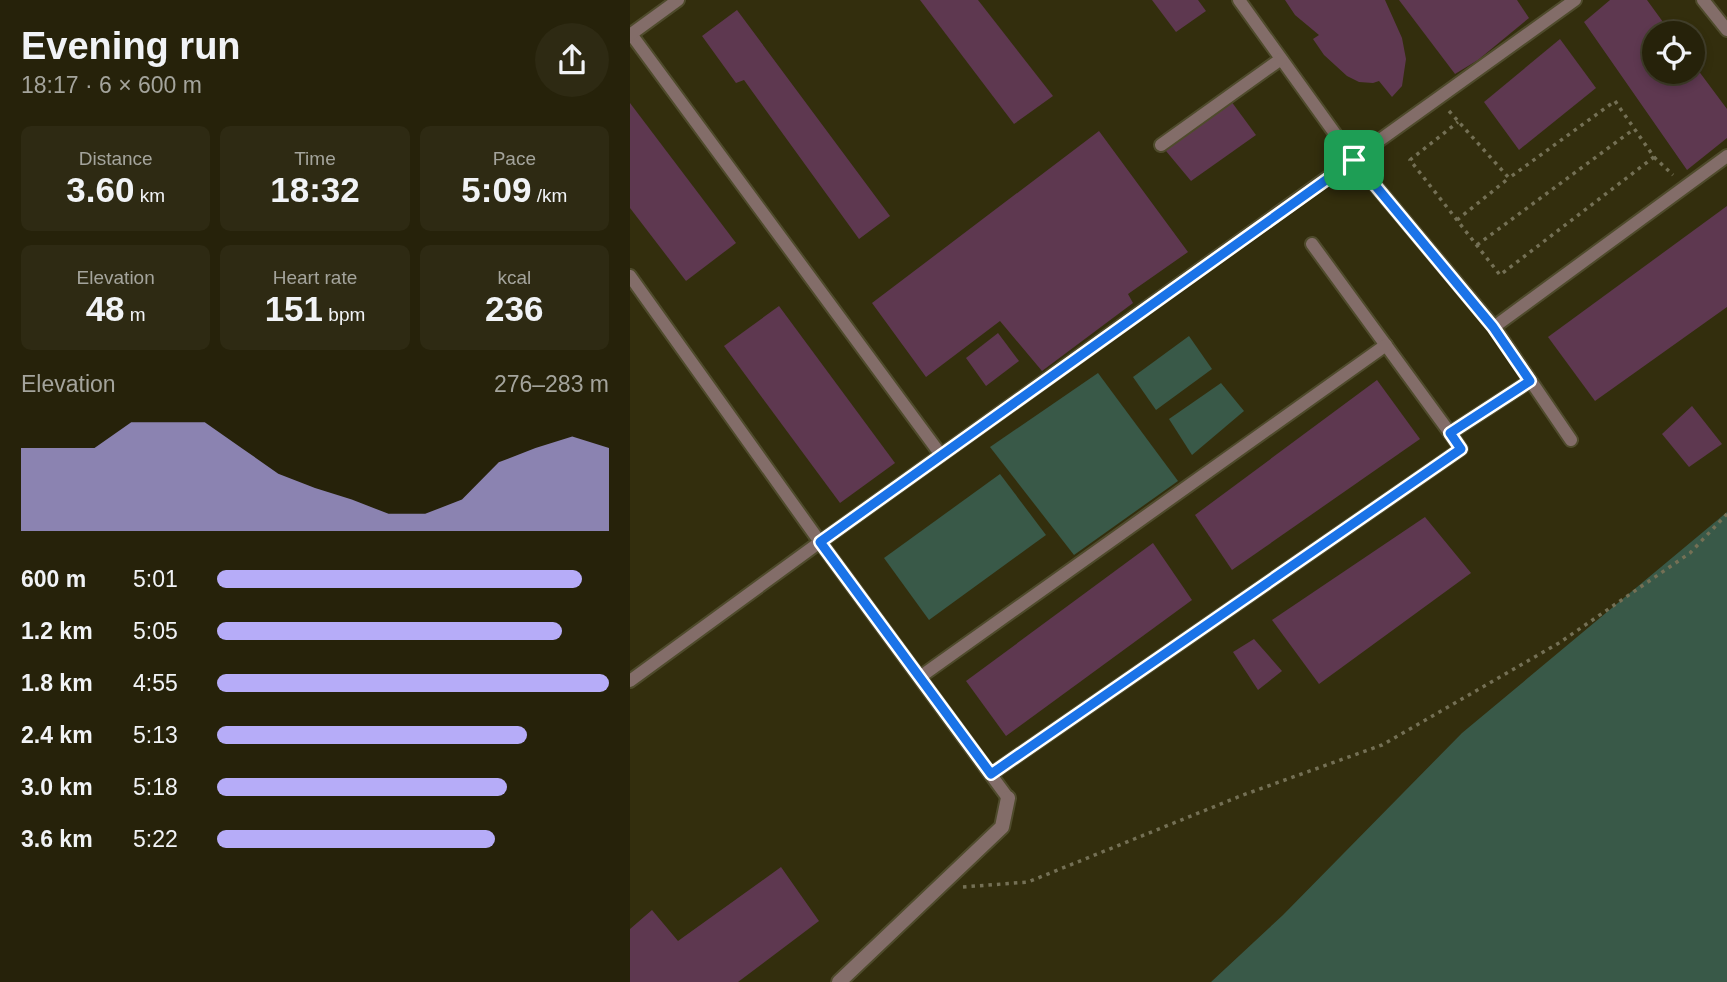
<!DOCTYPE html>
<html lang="en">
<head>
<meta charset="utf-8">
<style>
	:root { --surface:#26220a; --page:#2e2a13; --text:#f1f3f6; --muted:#a4a49c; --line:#423f2b; --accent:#b6acf8 }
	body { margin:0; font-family:Helvetica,sans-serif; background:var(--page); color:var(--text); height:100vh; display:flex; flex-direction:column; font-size:26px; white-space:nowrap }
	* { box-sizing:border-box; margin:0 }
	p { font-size:23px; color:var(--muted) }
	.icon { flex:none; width:38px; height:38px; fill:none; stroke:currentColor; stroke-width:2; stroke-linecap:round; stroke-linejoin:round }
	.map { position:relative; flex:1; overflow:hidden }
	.sheet { display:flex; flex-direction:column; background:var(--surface); width:630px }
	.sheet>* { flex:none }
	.controls { position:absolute; left:1012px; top:21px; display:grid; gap:14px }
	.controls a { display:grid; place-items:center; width:63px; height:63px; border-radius:50%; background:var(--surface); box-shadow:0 4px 10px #0003,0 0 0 2px var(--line); font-size:35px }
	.pin { position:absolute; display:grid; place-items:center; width:60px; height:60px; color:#fff; margin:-30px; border-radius:14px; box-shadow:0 4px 10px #0006 }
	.round { display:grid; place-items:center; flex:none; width:74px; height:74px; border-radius:37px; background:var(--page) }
	.overview { display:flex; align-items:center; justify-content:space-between; height:119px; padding:0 21px }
	h1 { font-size:38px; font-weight:600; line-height:52px }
	.stats { display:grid; grid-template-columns:repeat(3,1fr); gap:10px; height:119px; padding:7px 21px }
	.stats div { display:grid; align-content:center; border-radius:10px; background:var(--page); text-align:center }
	.stats b { font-size:35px; font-weight:600 }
	.stats small { font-size:19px; font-weight:400 }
	.stats p { font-size:19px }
	.chart { height:196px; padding:14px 21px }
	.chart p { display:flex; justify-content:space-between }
	.chart svg { width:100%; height:126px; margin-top:7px; fill:var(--accent); opacity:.7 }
	ul { padding:0 21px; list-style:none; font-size:23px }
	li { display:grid; grid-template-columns:112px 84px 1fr; align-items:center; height:52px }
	li i { height:18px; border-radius:9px; background:var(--accent) }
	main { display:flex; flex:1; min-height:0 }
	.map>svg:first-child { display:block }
	.green { fill:#395948 }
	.building { fill:#5e3850 }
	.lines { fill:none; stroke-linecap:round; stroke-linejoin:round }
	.lane-casing { stroke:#4f4b2c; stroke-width:16 }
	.street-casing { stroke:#4f4b2c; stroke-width:18 }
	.path { stroke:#747055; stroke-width:3.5; stroke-dasharray:3.5 5; stroke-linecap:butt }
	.lane { stroke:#836d69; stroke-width:12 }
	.street { stroke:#836d69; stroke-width:14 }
	.route-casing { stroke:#fff; stroke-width:14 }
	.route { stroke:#1a73e8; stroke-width:9 }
</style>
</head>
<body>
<main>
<section class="sheet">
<div class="overview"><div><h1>Evening run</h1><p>18:17 · 6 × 600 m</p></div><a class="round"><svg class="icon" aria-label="share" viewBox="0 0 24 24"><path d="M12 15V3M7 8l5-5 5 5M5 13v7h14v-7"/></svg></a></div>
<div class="stats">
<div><p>Distance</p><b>3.60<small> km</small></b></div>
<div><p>Time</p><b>18:32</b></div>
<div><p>Pace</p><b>5:09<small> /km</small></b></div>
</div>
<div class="stats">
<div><p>Elevation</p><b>48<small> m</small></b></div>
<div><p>Heart rate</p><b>151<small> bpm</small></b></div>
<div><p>kcal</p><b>236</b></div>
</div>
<div class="chart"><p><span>Elevation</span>276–283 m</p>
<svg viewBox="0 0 160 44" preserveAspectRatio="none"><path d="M0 44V15L10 15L20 15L30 6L40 6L50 6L60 15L70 24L80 29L90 33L100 38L110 38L120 33L130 20L140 15L150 11L160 15V44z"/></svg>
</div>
<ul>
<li><b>600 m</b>5:01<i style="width:93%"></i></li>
<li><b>1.2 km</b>5:05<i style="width:88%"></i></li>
<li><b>1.8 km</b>4:55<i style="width:100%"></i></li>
<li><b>2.4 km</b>5:13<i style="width:79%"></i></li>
<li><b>3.0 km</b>5:18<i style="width:74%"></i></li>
<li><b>3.6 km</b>5:22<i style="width:71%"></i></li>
</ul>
</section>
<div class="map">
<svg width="1097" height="982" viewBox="0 0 1097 982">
	<rect width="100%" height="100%" fill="#332e0d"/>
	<g class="green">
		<polygon points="559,336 582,369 526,410 503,377"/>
		<polygon points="468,373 548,481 444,555 360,447"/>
		<polygon points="591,383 614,411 562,455 539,419"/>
		<polygon points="370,474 416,535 299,620 254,558"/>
		<polygon points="1097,512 1097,982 581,982 653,915 832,733"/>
	</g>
	<g class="building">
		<polygon points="290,0 348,0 423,96 384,124"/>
		<polygon points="522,0 568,0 576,11 546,32"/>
		<polygon points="655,0 755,0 772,38 776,59 772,86 762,97 749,81 743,83 729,82 717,76 694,55 683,39 689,35 665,15"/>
		<polygon points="769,0 887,0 899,18 848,60 825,74"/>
		<polygon points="980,0 1017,0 1041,33 1024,33 1024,72 1062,72 1062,62 1097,109 1097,138 1057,170 954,22"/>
		<polygon points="107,10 260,216 229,239 114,80 106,83 72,36"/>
		<polygon points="930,39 966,88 889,150 854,102"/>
		<polygon points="598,97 626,135 561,181 531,145"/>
		<polygon points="0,103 106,243 56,281 0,208"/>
		<polygon points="469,131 558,252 498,294 503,303 412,371 370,321 296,377 242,303"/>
		<polygon points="1097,206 1097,307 965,401 918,337"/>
		<polygon points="149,306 265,463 210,503 94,346"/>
		<polygon points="368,333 389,361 356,386 336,358"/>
		<polygon points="747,380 790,439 602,570 565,515"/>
		<polygon points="1062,406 1092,444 1059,467 1032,434"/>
		<polygon points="795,517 841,573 689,684 642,620"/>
		<polygon points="523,543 562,600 376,736 336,681"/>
		<polygon points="624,639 652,671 628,690 603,652"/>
		<polygon points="151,867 189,921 108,982 0,982 0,929 22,910 48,941"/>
	</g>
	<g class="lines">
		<g class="lane-casing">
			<g id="lane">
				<polyline points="609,0 724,160 864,327 1097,156"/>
				<polyline points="1073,0 1097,30"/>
				<polyline points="1,34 311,455"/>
				<polyline points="0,35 48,0"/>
				<polyline points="531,145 651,59"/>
				<polyline points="682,244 820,433 900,381"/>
				<polyline points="0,276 190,542 378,798"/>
				<polyline points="864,327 941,440"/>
				<polyline points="290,677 756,345"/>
				<polyline points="0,681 190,542 945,0"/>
				<polyline points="361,774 831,449 820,433"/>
			</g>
		</g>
		<g class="street-casing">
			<polyline id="street" points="209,982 372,827 378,798"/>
		</g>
		<g class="path">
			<polyline points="819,111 879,178 985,101 1024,157 870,275 780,160 828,122"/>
			<polyline points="1024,157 1043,175"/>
			<polyline points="827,220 879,178"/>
			<polyline points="847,245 1004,129"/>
			<polyline points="333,887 398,882 613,795 752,745 929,643 1060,553 1097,514"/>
		</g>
		<use href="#lane" class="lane"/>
		<use href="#street" class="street"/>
	</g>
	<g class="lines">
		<g class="route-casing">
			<polygon id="route" points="724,160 863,327 900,381 820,433 831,449 361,774 190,542"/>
		</g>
		<use href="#route" class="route"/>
	</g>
</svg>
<div class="controls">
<a><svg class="icon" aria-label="locate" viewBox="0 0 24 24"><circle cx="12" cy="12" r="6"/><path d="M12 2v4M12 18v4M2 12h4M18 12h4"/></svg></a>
</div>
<div class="pin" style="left:724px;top:160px;background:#1e9e55"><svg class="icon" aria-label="arrive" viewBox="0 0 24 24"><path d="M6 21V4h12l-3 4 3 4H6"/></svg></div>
</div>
</main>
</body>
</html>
